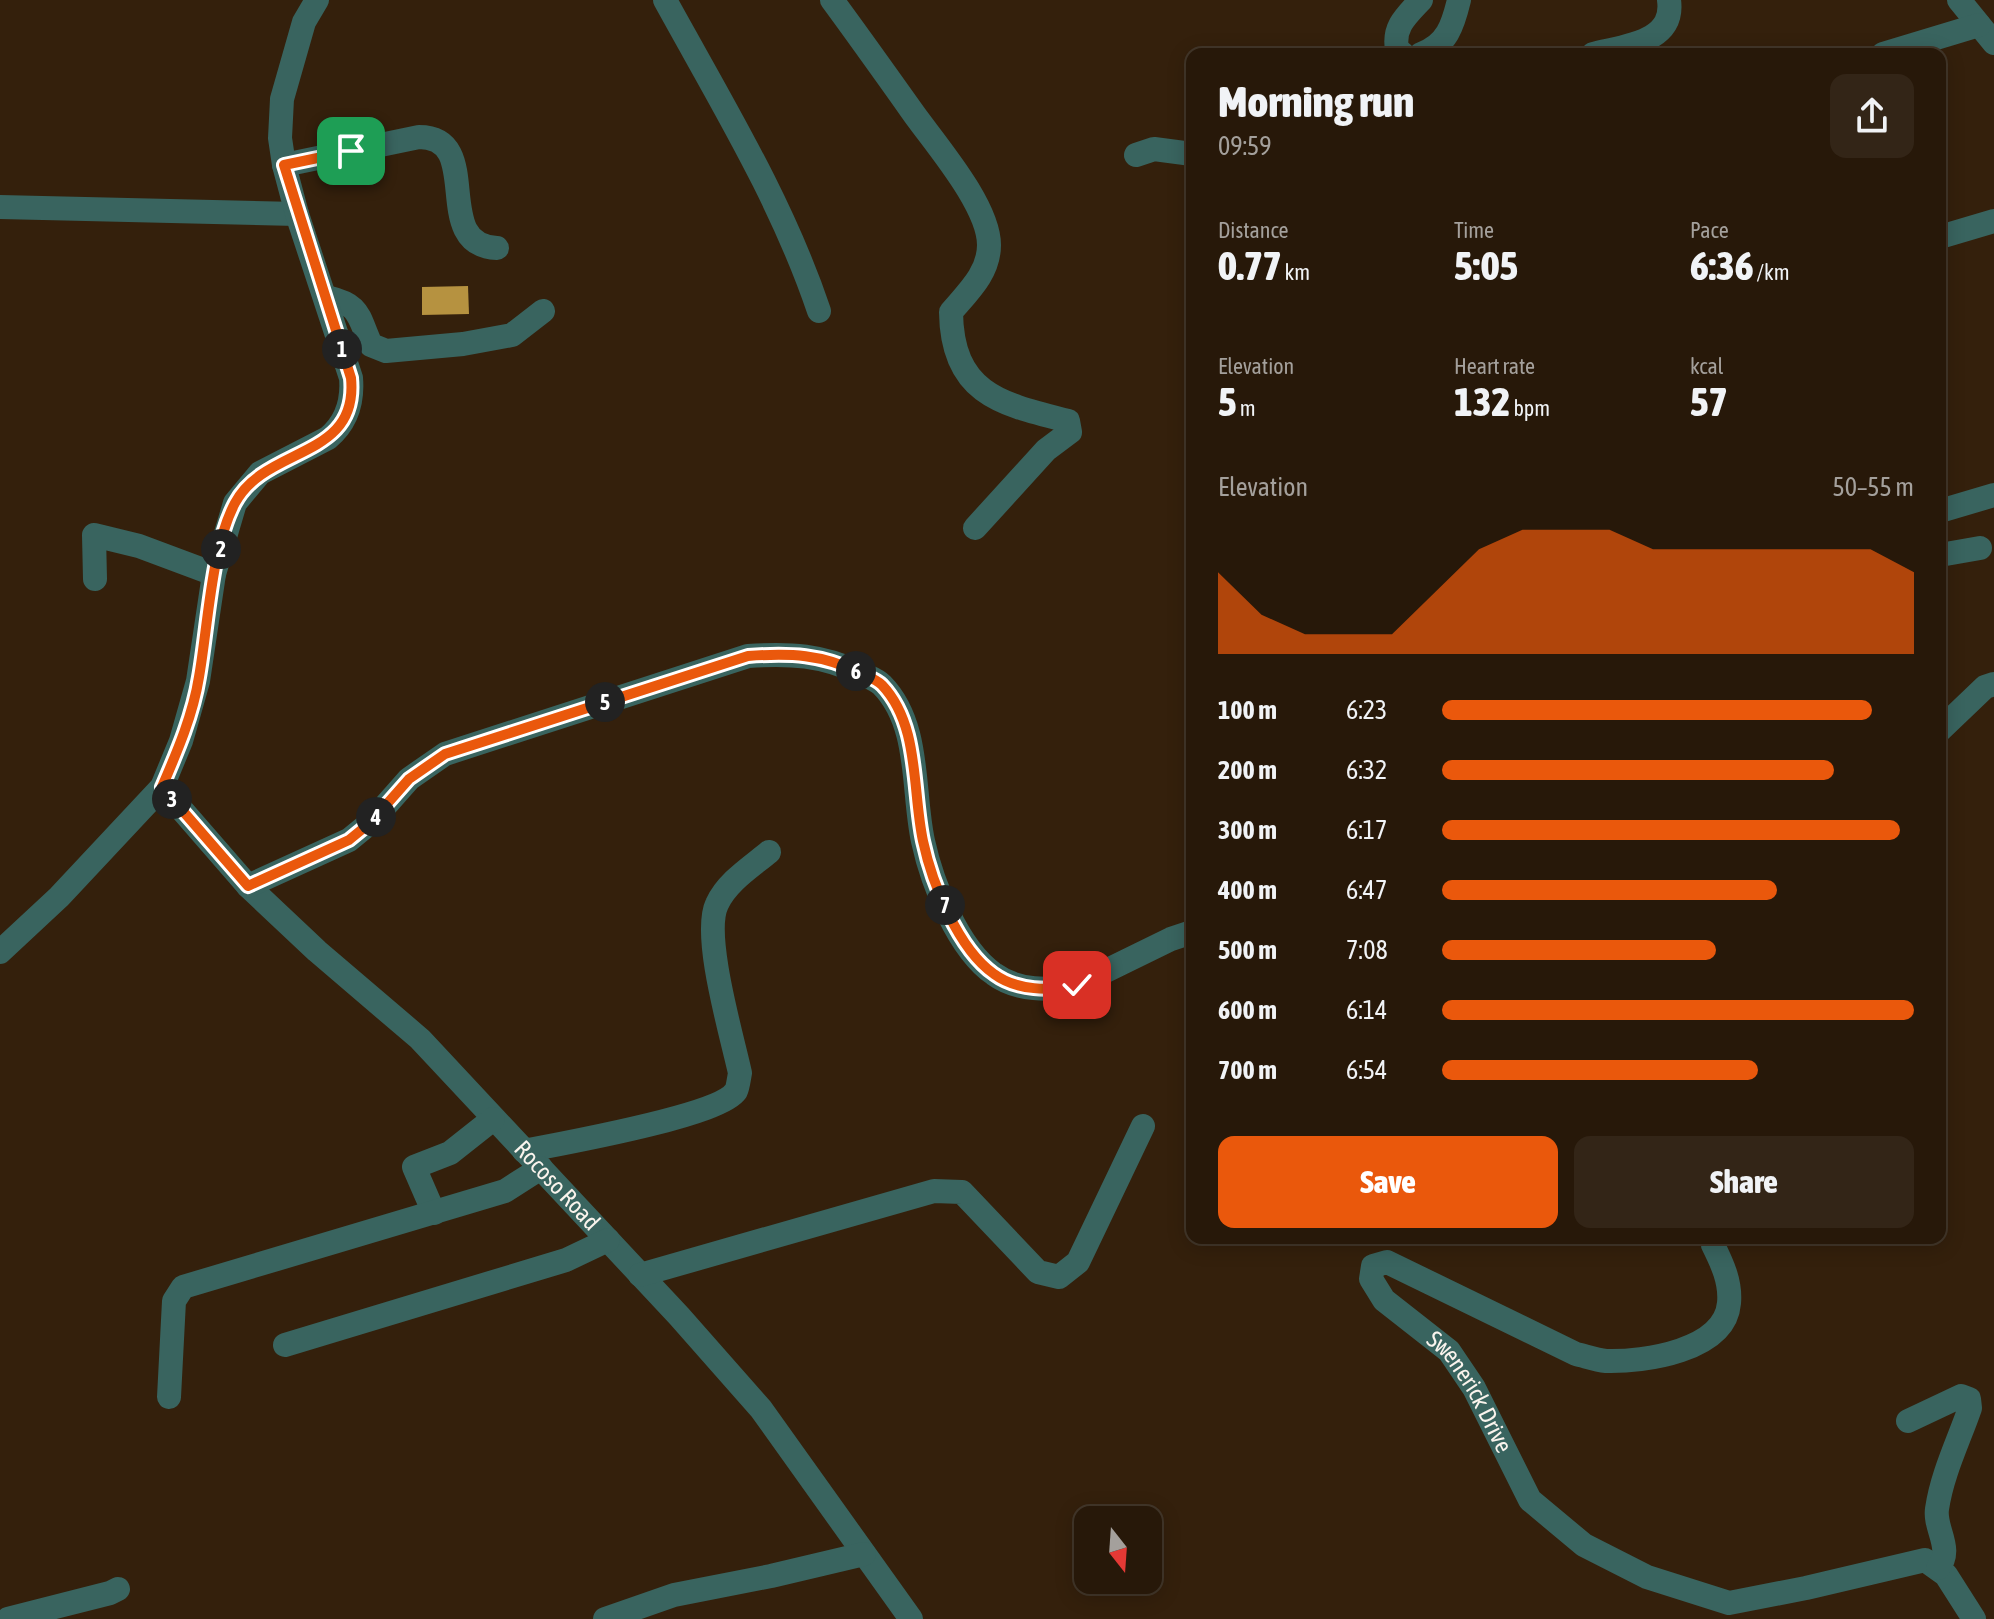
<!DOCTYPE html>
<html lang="en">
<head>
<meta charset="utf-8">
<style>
	:root { --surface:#271809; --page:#332517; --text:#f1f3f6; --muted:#a4a09c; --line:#43372a; --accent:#ea580c }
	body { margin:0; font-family:"Asap Condensed",sans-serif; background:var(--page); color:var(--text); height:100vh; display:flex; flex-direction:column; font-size:30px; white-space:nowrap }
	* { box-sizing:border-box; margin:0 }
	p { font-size:26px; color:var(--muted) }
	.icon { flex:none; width:44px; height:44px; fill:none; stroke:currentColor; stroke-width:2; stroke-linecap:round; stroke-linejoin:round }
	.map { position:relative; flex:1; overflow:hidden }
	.sheet { position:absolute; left:1186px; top:48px; width:760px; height:1196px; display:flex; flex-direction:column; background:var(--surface); border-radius:16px; box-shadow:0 4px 20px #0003,0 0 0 2px var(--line) }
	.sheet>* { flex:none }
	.needle { width:52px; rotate:163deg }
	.controls { position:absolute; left:1074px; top:1506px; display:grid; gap:16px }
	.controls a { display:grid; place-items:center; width:88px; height:88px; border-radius:16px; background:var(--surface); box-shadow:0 4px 20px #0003,0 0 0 2px var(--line); font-size:40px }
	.pin { position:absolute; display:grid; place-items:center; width:68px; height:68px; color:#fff; margin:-34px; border-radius:16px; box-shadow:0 4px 12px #0006 }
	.km { position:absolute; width:40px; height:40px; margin:-20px; border-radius:50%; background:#222; color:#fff; font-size:22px; line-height:40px; text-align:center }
	.round { display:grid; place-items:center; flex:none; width:84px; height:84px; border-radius:16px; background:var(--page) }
	.summary { display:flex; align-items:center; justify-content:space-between; height:136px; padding:0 32px }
	h1 { font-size:44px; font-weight:800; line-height:60px }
	.metrics { display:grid; grid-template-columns:repeat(3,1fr); gap:12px; height:136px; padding:8px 32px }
	.metrics div { display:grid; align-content:center }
	.metrics b { font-size:40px; font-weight:800 }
	.metrics small { font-size:22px; font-weight:400 }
	.metrics p { font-size:22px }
	.chart { height:224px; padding:16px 32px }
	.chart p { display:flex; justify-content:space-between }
	.chart svg { width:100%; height:144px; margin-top:8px; fill:var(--accent); opacity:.7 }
	.primary-button { display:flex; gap:16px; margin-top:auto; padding:16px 32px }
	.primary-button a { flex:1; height:92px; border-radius:16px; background:var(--accent); color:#fff; font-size:32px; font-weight:800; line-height:92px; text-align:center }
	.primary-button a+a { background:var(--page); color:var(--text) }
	ul { padding:0 32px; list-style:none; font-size:26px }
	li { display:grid; grid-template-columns:128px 96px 1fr; align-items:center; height:60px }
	li i { height:20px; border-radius:10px; background:var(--accent) }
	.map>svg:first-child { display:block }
	.building { fill:#b69240 }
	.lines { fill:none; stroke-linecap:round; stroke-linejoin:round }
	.minor { stroke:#39645f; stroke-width:24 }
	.route-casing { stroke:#fff; stroke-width:16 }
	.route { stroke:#ea580c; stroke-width:10 }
	.labels { text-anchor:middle; stroke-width:8; stroke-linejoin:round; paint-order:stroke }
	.street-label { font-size:24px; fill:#faf4ed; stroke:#1b0900 }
</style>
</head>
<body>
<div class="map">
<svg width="1994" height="1619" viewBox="0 0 1994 1619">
	<rect width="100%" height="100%" fill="#34200c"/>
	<polygon class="building" points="468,286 469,314 422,315 422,287"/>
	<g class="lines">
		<g class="minor">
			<path d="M665,0C721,102 782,201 819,311"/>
			<path d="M832,0C860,38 887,76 914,114C937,146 989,206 989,245C989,273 968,292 951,312C952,394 1001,404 1068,421L1070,432L1046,450L975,528"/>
			<polyline points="1959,0 1994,43"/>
			<path d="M1403,54L1397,49C1393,27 1406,16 1421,0"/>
			<path d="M1421,54C1447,45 1453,25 1459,0"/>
			<path d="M1593,54C1623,46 1675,43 1669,0"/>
			<polyline points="1883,54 1979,25"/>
			<polyline points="1136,155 1154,149 1192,154"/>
			<path d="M284,165L419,137C486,137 429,245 497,248"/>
			<polyline points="0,207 297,214"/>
			<polyline points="1940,237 1994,221"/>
			<path d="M326,297C361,305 357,314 371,345L386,351L463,344L512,335L543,311"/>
			<polyline points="1940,511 1994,495"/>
			<polyline points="1940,555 1980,548"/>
			<polyline points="95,579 94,535 139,546 214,574"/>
			<polyline points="1940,730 1985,687 1994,684"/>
			<path id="s1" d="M162,787L248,886L317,951L420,1039L679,1316L761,1409L911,1619"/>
			<path d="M248,886L349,840L371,822L409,779L445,754L748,656C790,653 822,655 860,673C868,677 876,679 882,685C921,725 912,790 923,841C932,883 958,949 994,974C1017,991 1050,991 1077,985L1171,939L1192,932"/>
			<path d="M0,952L59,897L162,787L181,741L198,681L214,574L235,503L260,473L328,438C347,422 353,402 351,378L297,214L284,165L280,138L282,99L304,22L317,0"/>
			<path d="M524,1151C559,1144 719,1116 736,1091C738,1087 739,1078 740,1073C732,1036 702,935 717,904C727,882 751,867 769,852"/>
			<polyline points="434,1213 414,1167 450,1153 493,1119"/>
			<path id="s2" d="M1713,1245C1722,1263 1731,1282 1729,1303C1725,1351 1644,1362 1606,1361C1596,1360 1585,1356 1576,1354L1387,1262L1373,1266L1371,1279L1384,1300L1449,1351L1474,1388L1530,1500L1584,1545L1647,1577L1729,1603L1806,1588L1925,1560L1946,1575L1974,1619"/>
			<polyline points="640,1275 934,1191 962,1192 1038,1272 1059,1277 1078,1262 1143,1126"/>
			<polyline points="285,1345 566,1260 608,1240"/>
			<polyline points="169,1397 174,1301 183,1287 505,1191 541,1168"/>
			<path d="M1908,1421L1961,1396L1969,1399L1970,1408C1959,1440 1942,1474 1937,1509C1934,1529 1954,1549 1938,1568"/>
			<polyline points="8,1619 110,1593 118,1589"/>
			<polyline points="605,1619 674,1595 771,1576 864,1554"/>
		</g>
	</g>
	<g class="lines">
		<g class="route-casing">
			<path id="route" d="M351,151L284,165L351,378C359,460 266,445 235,503C211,548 208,627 199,677C193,715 177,752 162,787L248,886L349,840L371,822L409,779L445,754L748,656C790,653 822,654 860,673C868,677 876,679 882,685C920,725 912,790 923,841C932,883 958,949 994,974C1017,991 1050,991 1077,985"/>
		</g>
		<use href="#route" class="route"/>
	</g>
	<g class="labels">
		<g class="street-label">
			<text dy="8" stroke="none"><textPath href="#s1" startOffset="562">Rocoso Road</textPath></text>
			<text dy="8" stroke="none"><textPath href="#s2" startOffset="630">Swenerick Drive</textPath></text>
		</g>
	</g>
</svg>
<div class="controls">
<a><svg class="needle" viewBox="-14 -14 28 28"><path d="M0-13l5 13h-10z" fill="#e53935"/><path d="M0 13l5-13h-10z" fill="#a4a09c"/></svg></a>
</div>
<div class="pin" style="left:351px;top:151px;background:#1e9e55"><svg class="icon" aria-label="arrive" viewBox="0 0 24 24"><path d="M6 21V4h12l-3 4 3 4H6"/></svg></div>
<div class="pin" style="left:1077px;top:985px;background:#d93025"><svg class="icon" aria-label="check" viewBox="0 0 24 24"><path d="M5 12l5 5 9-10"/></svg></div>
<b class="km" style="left:342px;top:349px">1</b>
<b class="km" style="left:221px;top:549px">2</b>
<b class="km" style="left:172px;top:799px">3</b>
<b class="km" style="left:376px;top:817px">4</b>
<b class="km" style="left:605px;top:702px">5</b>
<b class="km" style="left:856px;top:671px">6</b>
<b class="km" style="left:945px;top:905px">7</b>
<section class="sheet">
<div class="summary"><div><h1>Morning run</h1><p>09:59</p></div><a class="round"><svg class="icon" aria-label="share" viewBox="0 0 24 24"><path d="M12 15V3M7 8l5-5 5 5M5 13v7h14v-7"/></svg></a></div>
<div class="metrics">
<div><p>Distance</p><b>0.77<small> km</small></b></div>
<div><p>Time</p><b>5:05</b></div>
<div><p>Pace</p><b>6:36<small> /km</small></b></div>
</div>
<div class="metrics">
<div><p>Elevation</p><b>5<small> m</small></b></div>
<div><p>Heart rate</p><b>132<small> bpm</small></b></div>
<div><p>kcal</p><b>57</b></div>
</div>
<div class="chart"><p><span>Elevation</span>50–55 m</p>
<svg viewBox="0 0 160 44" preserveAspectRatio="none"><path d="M0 44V19L10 32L20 38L30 38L40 38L50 25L60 12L70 6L80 6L90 6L100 12L110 12L120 12L130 12L140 12L150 12L160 19V44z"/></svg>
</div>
<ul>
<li><b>100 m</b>6:23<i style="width:91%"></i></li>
<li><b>200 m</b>6:32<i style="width:83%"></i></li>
<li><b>300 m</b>6:17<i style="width:97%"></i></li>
<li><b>400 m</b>6:47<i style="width:71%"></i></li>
<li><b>500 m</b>7:08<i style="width:58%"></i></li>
<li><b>600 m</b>6:14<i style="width:100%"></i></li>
<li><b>700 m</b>6:54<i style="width:67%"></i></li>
</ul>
<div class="primary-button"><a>Save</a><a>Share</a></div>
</section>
</div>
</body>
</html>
